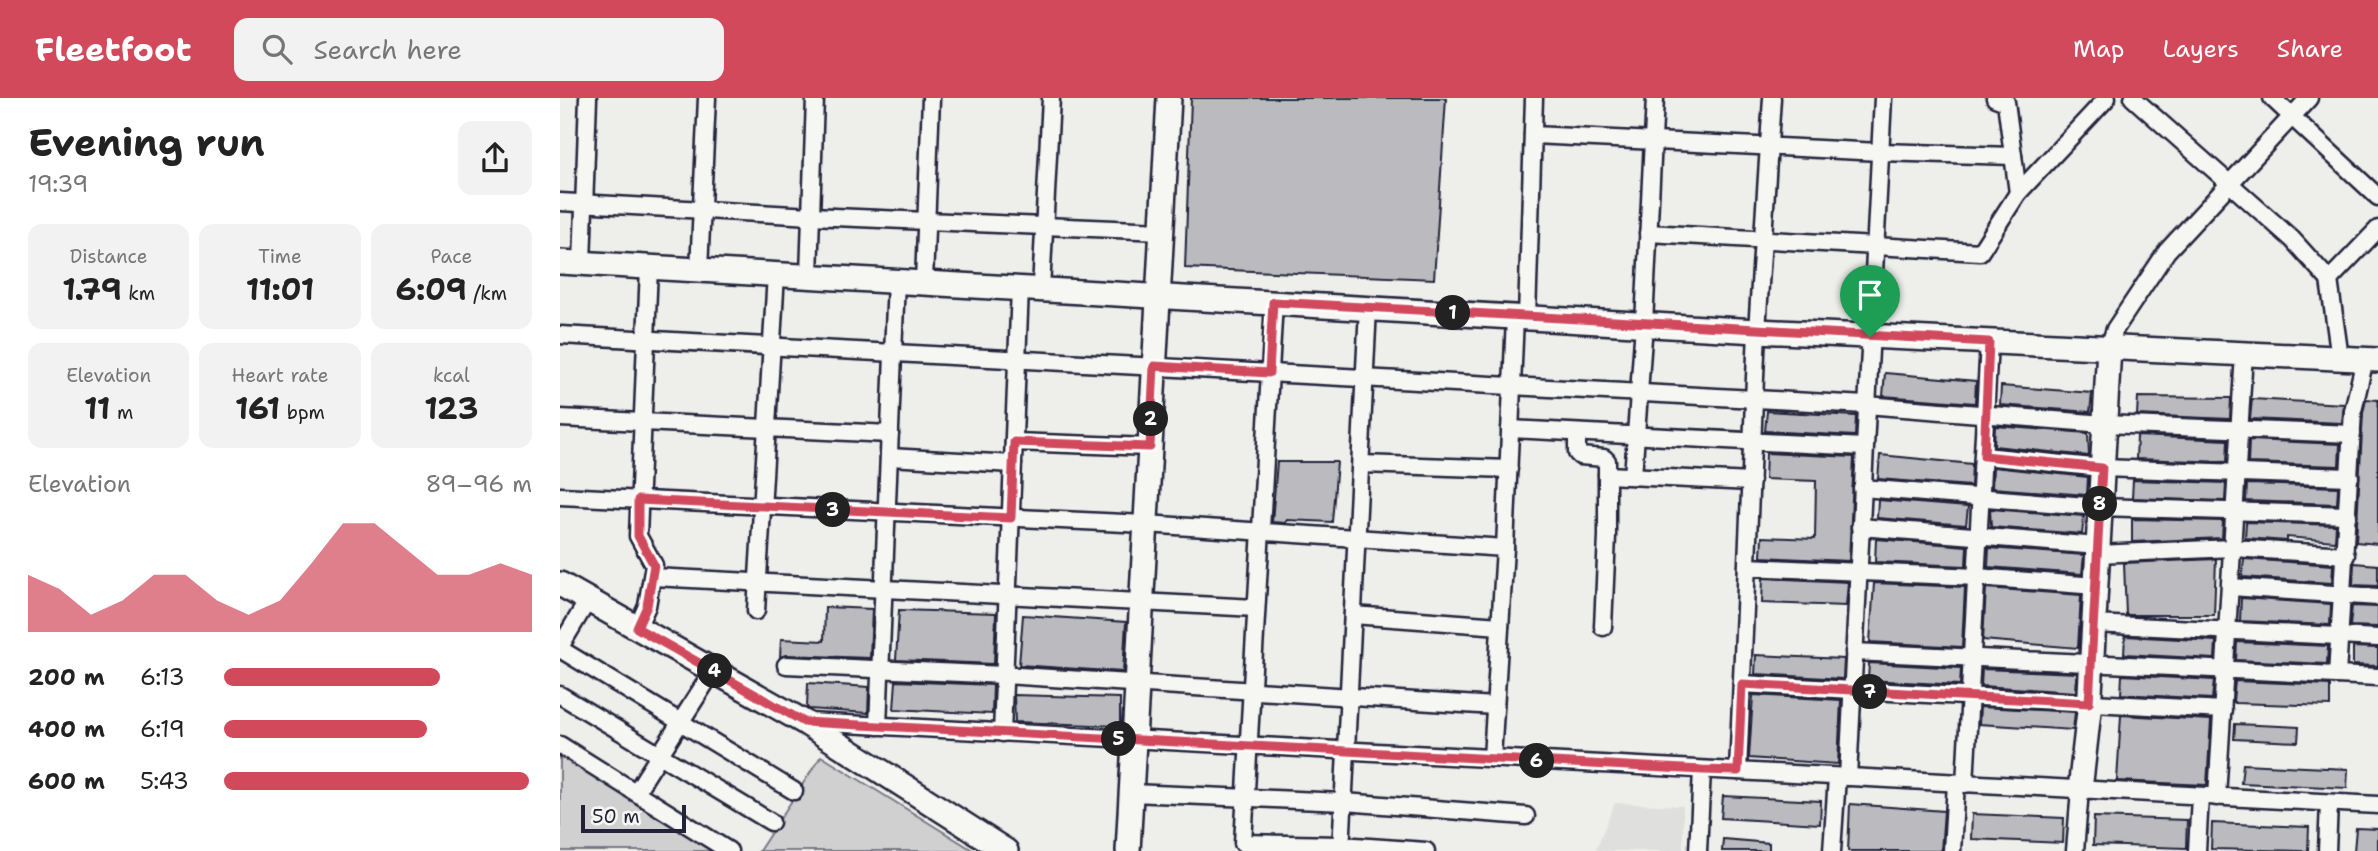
<!DOCTYPE html>
<html lang="en">
<head>
<meta charset="utf-8">
<style>
	:root { --surface:#fff; --page:#f2f2f2; --text:#222; --muted:#767676; --accent:#d1495b }
	body { margin:0; font-family:"Shantell Sans",sans-serif; background:var(--page); color:var(--text); height:100vh; display:flex; flex-direction:column; font-size:26px; white-space:nowrap }
	* { box-sizing:border-box; margin:0 }
	p { font-size:23px; color:var(--muted) }
	.icon { flex:none; width:38px; height:38px; fill:none; stroke:currentColor; stroke-width:2; stroke-linecap:round; stroke-linejoin:round }
	.map { position:relative; flex:1; overflow:hidden }
	.details { display:flex; flex-direction:column; background:var(--surface); width:560px }
	.details>* { flex:none }
	.scale { position:absolute; left:21px; bottom:18px; width:105px; box-sizing:border-box; padding-left:7px; border:4px solid #22223b; border-top:0; font-size:19px; line-height:24px; white-space:nowrap; color:#22223b; -webkit-text-stroke:5px #f6f6f2; paint-order:stroke }
	.pin { position:absolute; display:grid; place-items:center; width:60px; height:60px; color:#fff; margin:-72px -30px; border-radius:50% 50% 50% 0; rotate:-45deg; box-shadow:0 0 7px #0007 }
	.pin .icon { rotate:45deg }
	.km { position:absolute; width:35px; height:35px; margin:-18px; border-radius:50%; background:#222; color:#fff; font-size:19px; line-height:35px; text-align:center }
	.round { display:grid; place-items:center; flex:none; width:74px; height:74px; border-radius:14px; background:var(--page) }
	.summary { display:flex; align-items:center; justify-content:space-between; height:119px; padding:0 28px }
	h1 { font-size:38px; font-weight:700; line-height:52px }
	.stats { display:grid; grid-template-columns:repeat(3,1fr); gap:10px; height:119px; padding:7px 28px }
	.stats div { display:grid; align-content:center; border-radius:14px; background:var(--page); text-align:center }
	.stats b { font-size:30px; font-weight:700 }
	.stats small { font-size:19px; font-weight:400 }
	.stats p { font-size:19px }
	.chart { height:196px; padding:14px 28px }
	.chart p { display:flex; justify-content:space-between }
	.chart svg { width:100%; height:126px; margin-top:7px; fill:var(--accent); opacity:.7 }
	ul { padding:0 28px; list-style:none; font-size:23px }
	li { display:grid; grid-template-columns:112px 84px 1fr; align-items:center; height:52px }
	li i { height:18px; border-radius:9px; background:var(--accent) }
	header { display:flex; align-items:center; gap:42px; box-sizing:border-box; height:98px; padding:0 35px; background:var(--accent); color:#fff }
	header strong { font-size:33px }
	nav { display:flex; gap:38px; margin-inline-start:auto; font-size:24px }
	.search { width:490px; height:63px; background:var(--page); display:flex; align-items:center; gap:18px; box-sizing:border-box; padding:0 24px; border-radius:14px; color:var(--muted); font-size:26px }
	main { display:flex; flex:1; min-height:0 }
	.map>svg:first-child { display:block }
	.built { fill:#dfdfde }
	.green { fill:#d0d0d1; stroke:#797986; stroke-width:2 }
	.building { fill:#bbbbbf; stroke:#22223b; stroke-width:2 }
	.lines { fill:none; stroke-linecap:round; stroke-linejoin:round }
	.street-casing { stroke:#22223b; stroke-width:21 }
	.secondary-casing { stroke:#22223b; stroke-width:28 }
	.street { stroke:#f6f6f2; stroke-width:16 }
	.secondary { stroke:#f6f6f2; stroke-width:23 }
	.route-casing { stroke:#fff; stroke-width:14 }
	.route { stroke:#d1495b; stroke-width:9 }
</style>
</head>
<body>
<header>
<strong>Fleetfoot</strong>
<div class="search"><svg class="icon" aria-label="search" viewBox="0 0 24 24"><circle cx="10" cy="10" r="6"/><path d="M15 15l6 6"/></svg>Search here</div>
<nav><a>Map</a><a>Layers</a><a>Share</a></nav>
</header>
<main>
<section class="details">
<div class="summary"><div><h1>Evening run</h1><p>19:39</p></div><a class="round"><svg class="icon" aria-label="share" viewBox="0 0 24 24"><path d="M12 15V3M7 8l5-5 5 5M5 13v7h14v-7"/></svg></a></div>
<div class="stats">
<div><p>Distance</p><b>1.79<small> km</small></b></div>
<div><p>Time</p><b>11:01</b></div>
<div><p>Pace</p><b>6:09<small> /km</small></b></div>
</div>
<div class="stats">
<div><p>Elevation</p><b>11<small> m</small></b></div>
<div><p>Heart rate</p><b>161<small> bpm</small></b></div>
<div><p>kcal</p><b>123</b></div>
</div>
<div class="chart"><p><span>Elevation</span>89–96 m</p>
<svg viewBox="0 0 160 44" preserveAspectRatio="none"><path d="M0 44V24L10 29L20 38L30 33L40 24L50 24L60 33L70 38L80 33L90 20L100 6L110 6L120 15L130 24L140 24L150 20L160 24V44z"/></svg>
</div>
<ul>
<li><b>200 m</b>6:13<i style="width:70%"></i></li>
<li><b>400 m</b>6:19<i style="width:66%"></i></li>
<li><b>600 m</b>5:43<i style="width:99%"></i></li>
</ul>
</section>
<div class="map">
<svg width="1818" height="753" viewBox="0 0 1818 753">
	<rect width="100%" height="100%" fill="#eeeeeb"/>
	<filter id="ink" filterUnits="userSpaceOnUse"><feTurbulence type="fractalNoise" baseFrequency=".0143" numOctaves="2"/><feDisplacementMap in="SourceGraphic" scale="14" xChannelSelector="R" yChannelSelector="G"/><feConvolveMatrix kernelMatrix="1 2 1 2 8 2 1 2 1" color-interpolation-filters="sRGB"/></filter>
	<g filter="url(#ink)">
		<polygon class="built" points="1055,705 1123,708 1123,753 1035,753"/>
		<g class="green">
			<polygon points="0,644 176,753 0,753"/>
			<polygon points="261,658 414,753 199,753"/>
		</g>
		<g class="building">
			<polygon points="631,0 886,0 874,181 625,170"/>
			<polygon points="1325,275 1416,283 1415,305 1323,298"/>
			<polygon points="1441,288 1532,295 1530,314 1440,307"/>
			<polygon points="1578,299 1671,300 1670,321 1577,317"/>
			<polygon points="1692,301 1784,306 1782,325 1690,321"/>
			<polygon points="1806,301 1818,302 1818,446 1796,444 1803,315"/>
			<polygon points="1207,313 1296,318 1295,338 1205,333"/>
			<polygon points="1435,328 1528,335 1529,358 1434,348"/>
			<polygon points="1577,338 1668,342 1667,364 1576,361"/>
			<polygon points="1689,342 1780,346 1779,368 1688,365"/>
			<polygon points="1206,355 1294,359 1289,463 1201,459 1202,439 1255,441 1256,383 1205,381"/>
			<polygon points="1320,357 1412,366 1411,388 1318,381"/>
			<polygon points="717,364 777,364 772,424 727,422 725,425 712,424"/>
			<polygon points="1433,369 1528,379 1527,397 1432,390"/>
			<polygon points="1573,382 1666,385 1665,403 1572,400"/>
			<polygon points="1687,386 1778,389 1777,406 1686,403"/>
			<polygon points="1318,402 1408,409 1406,427 1317,420"/>
			<polygon points="1430,411 1524,418 1522,436 1431,429"/>
			<polygon points="1572,421 1663,423 1662,440 1572,444"/>
			<polygon points="1686,424 1776,427 1775,443 1727,439 1727,443 1685,440"/>
			<polygon points="1316,441 1407,448 1406,468 1315,464"/>
			<polygon points="1429,450 1524,457 1522,476 1428,469"/>
			<polygon points="1656,461 1654,517 1566,517 1564,465"/>
			<polygon points="1684,461 1773,467 1772,485 1682,479"/>
			<polygon points="1794,465 1818,467 1818,488 1793,487"/>
			<polygon points="1203,480 1288,484 1286,508 1202,505"/>
			<polygon points="1314,485 1405,489 1402,549 1310,544"/>
			<polygon points="1426,490 1521,497 1518,550 1423,542"/>
			<polygon points="1681,500 1771,506 1770,527 1680,523"/>
			<polygon points="1792,508 1818,509 1818,529 1790,528"/>
			<polygon points="265,509 312,511 310,560 226,557 220,559 221,541 264,543"/>
			<polygon points="339,512 436,515 434,566 336,562"/>
			<polygon points="463,517 566,524 563,574 459,567"/>
			<polygon points="1565,538 1656,543 1655,561 1564,556"/>
			<polygon points="1677,544 1768,548 1767,566 1676,562"/>
			<polygon points="1793,549 1818,550 1818,568 1793,567"/>
			<polygon points="1196,557 1284,561 1283,581 1195,576"/>
			<polygon points="1309,565 1401,570 1400,587 1308,582"/>
			<polygon points="1422,571 1517,575 1516,594 1421,588"/>
			<polygon points="1562,577 1654,582 1652,601 1561,596"/>
			<polygon points="336,583 433,587 432,616 334,611"/>
			<polygon points="1675,583 1770,587 1770,608 1675,605 1673,603"/>
			<polygon points="248,585 309,589 308,615 249,611 247,609"/>
			<polygon points="454,597 560,600 560,628 455,624"/>
			<polygon points="1193,597 1281,602 1278,666 1189,660"/>
			<polygon points="1420,609 1515,614 1513,632 1419,626"/>
			<polygon points="1561,617 1651,622 1647,687 1557,683"/>
			<polygon points="1675,626 1739,629 1738,644 1674,641"/>
			<polygon points="1683,666 1788,671 1787,690 1681,685"/>
			<polygon points="1163,698 1261,703 1260,726 1161,720"/>
			<polygon points="1290,706 1384,713 1381,753 1288,753"/>
			<polygon points="1412,716 1504,720 1503,745 1411,741"/>
			<polygon points="1534,719 1627,722 1626,750 1533,747"/>
			<polygon points="1652,725 1749,729 1748,753 1651,751"/>
			<polygon points="1796,730 1818,731 1818,753 1794,753"/>
			<polygon points="1163,741 1209,745 1209,753 1162,753"/>
		</g>
		<g class="lines">
			<g class="street-casing">
				<g id="street">
					<polyline points="1435,0 1446,4 1458,95"/>
					<polyline points="1573,0 1732,141 1769,182 1780,260"/>
					<polyline points="1712,0 1818,99"/>
					<polyline points="973,37 1320,54 1453,58"/>
					<polyline points="0,104 251,118 602,133"/>
					<polyline points="1088,135 1420,154 1458,95 1547,0"/>
					<polyline points="22,165 28,0"/>
					<polyline points="139,172 147,0"/>
					<polyline points="249,177 255,0"/>
					<polyline points="1769,182 1818,131"/>
					<polyline points="364,184 371,0"/>
					<polyline points="481,191 491,0"/>
					<polyline points="714,204 683,745 781,747 866,753"/>
					<polyline points="967,219 974,0"/>
					<polyline points="0,237 1306,307 1544,326 1792,336"/>
					<polyline points="1549,249 1555,231 1607,153 1749,0"/>
					<polyline points="0,320 330,336"/>
					<polyline points="950,331 1304,349"/>
					<polyline points="1017,335 1017,355 1020,358 1044,360 1047,363 1047,438 1043,529"/>
					<polyline points="454,344 590,349"/>
					<polyline points="1424,358 1542,370 1790,379"/>
					<polyline points="329,359 453,366"/>
					<polyline points="801,366 949,371"/>
					<polyline points="1047,377 1191,384"/>
					<polyline points="1073,378 1084,226 1095,0"/>
					<polyline points="1302,390 1540,409 1788,417"/>
					<polyline points="0,398 586,426 945,450"/>
					<polyline points="1300,429 1538,448"/>
					<polyline points="1537,456 1673,450 1786,457"/>
					<polyline points="1187,469 1417,479 1536,488"/>
					<polyline points="93,479 696,510"/>
					<polyline points="1671,489 1818,499"/>
					<polyline points="196,513 216,176"/>
					<polyline points="793,517 940,528"/>
					<polyline points="1534,526 1818,540"/>
					<polyline points="77,530 87,508 94,467 78,438 89,169"/>
					<polyline points="0,549 28,502"/>
					<polyline points="0,551 234,693"/>
					<polyline points="1294,554 1818,579"/>
					<polyline points="226,567 444,577 935,608"/>
					<polyline points="1777,577 1793,313 1805,261"/>
					<polyline points="1182,586 1663,612"/>
					<polyline points="0,597 211,724"/>
					<polyline points="248,624 1818,707"/>
					<polyline points="318,628 336,182"/>
					<polyline points="442,635 460,190"/>
					<polyline points="0,647 169,753"/>
					<polyline points="932,660 945,450 955,219"/>
					<polyline points="1178,673 1197,233 1212,0"/>
					<polyline points="1288,679 1323,0"/>
					<polyline points="1405,686 1429,244"/>
					<polyline points="76,694 153,573"/>
					<polyline points="571,695 784,704 966,718"/>
					<polyline points="1657,699 1684,255"/>
					<polyline points="781,753 808,210"/>
					<polyline points="1138,753 1142,672"/>
					<polyline points="1272,753 1277,679"/>
					<polyline points="1392,753 1396,685"/>
					<polyline points="1515,753 1520,692"/>
					<polyline points="1637,753 1640,698"/>
					<polyline points="1767,753 1769,705"/>
				</g>
			</g>
			<g class="secondary-casing">
				<g id="secondary">
					<polyline points="0,164 1197,233 1818,262"/>
					<polyline points="0,486 244,624 446,753"/>
					<polyline points="1520,692 1529,613 1549,249"/>
					<polyline points="568,753 609,0"/>
				</g>
			</g>
			<use href="#street" class="street"/>
			<use href="#secondary" class="secondary"/>
		</g>
	</g>
	<g class="lines" filter="url(#ink)">
		<g class="route-casing">
			<polygon id="route" points="713,204 1429,244 1424,358 1542,370 1529,605 1182,586 1178,673 1142,672 244,624 77,530 87,508 94,467 78,438 78,402 451,420 454,344 590,349 594,268 709,275"/>
		</g>
		<use href="#route" class="route"/>
	</g>
</svg>
<div class="scale">50 m</div>
<div class="pin" style="left:1310px;top:239px;background:#1e9e55"><svg class="icon" aria-label="arrive" viewBox="0 0 24 24"><path d="M6 21V4h12l-3 4 3 4H6"/></svg></div>
<b class="km" style="left:893px;top:215px">1</b>
<b class="km" style="left:591px;top:321px">2</b>
<b class="km" style="left:273px;top:412px">3</b>
<b class="km" style="left:155px;top:573px">4</b>
<b class="km" style="left:559px;top:641px">5</b>
<b class="km" style="left:977px;top:663px">6</b>
<b class="km" style="left:1310px;top:594px">7</b>
<b class="km" style="left:1540px;top:406px">8</b>
</div>
</main>
</body>
</html>
